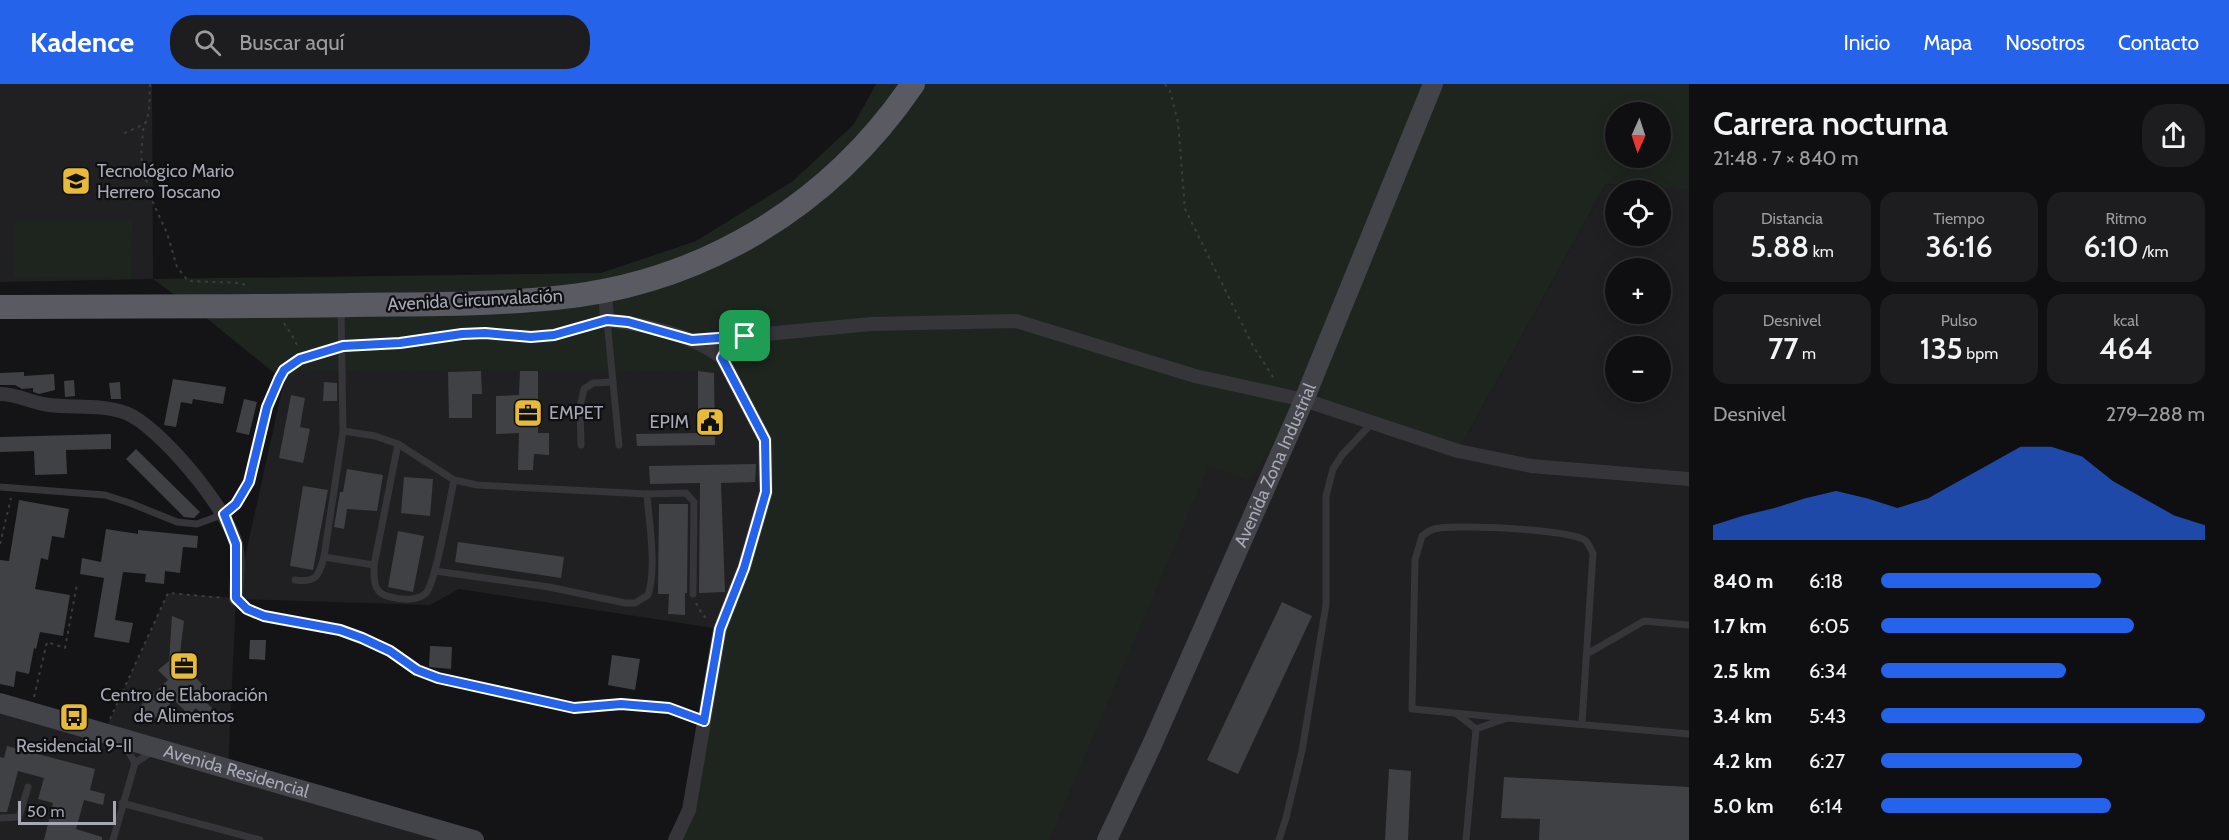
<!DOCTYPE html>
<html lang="es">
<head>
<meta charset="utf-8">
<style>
	:root { --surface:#0f0e10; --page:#1d1c1e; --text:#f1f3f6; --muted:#9b9c9f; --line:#2f2e30; --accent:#2563eb }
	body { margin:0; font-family:Cabin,sans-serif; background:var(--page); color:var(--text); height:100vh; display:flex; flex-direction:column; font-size:22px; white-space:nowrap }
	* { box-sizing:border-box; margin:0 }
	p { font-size:20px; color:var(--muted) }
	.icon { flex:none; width:33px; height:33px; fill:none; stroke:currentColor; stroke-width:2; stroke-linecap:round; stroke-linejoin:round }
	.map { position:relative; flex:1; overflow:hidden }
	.details { display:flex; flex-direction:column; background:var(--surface); width:540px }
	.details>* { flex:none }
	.needle { width:39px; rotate:183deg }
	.tools { position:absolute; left:1605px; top:18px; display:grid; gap:12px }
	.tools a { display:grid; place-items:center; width:66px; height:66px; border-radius:50%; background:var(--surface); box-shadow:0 3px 15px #0003,0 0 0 2px var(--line); font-size:30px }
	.scale { position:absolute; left:18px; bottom:15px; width:98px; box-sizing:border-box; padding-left:6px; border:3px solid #a6a9b5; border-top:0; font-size:16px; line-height:21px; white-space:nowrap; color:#a6a9b5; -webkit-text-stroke:4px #0f0e10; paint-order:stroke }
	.pin { position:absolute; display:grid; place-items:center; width:51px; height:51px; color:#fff; margin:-26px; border-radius:12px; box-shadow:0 3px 9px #0006 }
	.round { display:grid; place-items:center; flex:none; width:63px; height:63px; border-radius:24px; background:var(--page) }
	.overview { display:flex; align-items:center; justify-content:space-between; height:102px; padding:0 24px }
	h1 { font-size:33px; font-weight:600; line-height:45px }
	.figures { display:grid; grid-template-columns:repeat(3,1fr); gap:9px; height:102px; padding:6px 24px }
	.figures div { display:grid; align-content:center; border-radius:15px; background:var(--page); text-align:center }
	.figures b { font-size:30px; font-weight:600 }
	.figures small { font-size:16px; font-weight:400 }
	.figures p { font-size:16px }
	.chart { height:168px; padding:12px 24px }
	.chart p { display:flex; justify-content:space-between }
	.chart svg { width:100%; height:108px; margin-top:6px; fill:var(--accent); opacity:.7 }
	ul { padding:0 24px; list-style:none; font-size:20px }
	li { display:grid; grid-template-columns:96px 72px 1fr; align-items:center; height:45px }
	li i { height:15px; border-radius:8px; background:var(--accent) }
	header { display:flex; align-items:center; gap:36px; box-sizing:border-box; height:84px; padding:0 30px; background:var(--accent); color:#fff }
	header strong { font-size:28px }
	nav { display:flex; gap:33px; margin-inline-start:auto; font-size:21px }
	.search { width:420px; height:54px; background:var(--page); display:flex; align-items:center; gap:15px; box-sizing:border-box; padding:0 21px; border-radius:24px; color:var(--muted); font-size:22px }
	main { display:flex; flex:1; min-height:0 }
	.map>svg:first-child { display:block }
	.built { fill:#202022; fill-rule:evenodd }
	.green { fill:#1e251f; fill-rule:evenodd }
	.building { fill:#404145 }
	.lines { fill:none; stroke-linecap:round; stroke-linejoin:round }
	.path { stroke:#3b3c41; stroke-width:2; stroke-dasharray:3 4.5; stroke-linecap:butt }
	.service { stroke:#35353a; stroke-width:7 }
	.minor { stroke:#35353a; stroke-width:14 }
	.secondary { stroke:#43444a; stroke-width:20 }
	.trunk { stroke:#595a62; stroke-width:24 }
	.route-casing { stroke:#fff; stroke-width:12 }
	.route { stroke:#2563eb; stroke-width:8 }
	.labels { text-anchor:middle; stroke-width:4.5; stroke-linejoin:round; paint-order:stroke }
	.poi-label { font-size:18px; fill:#a6a9b5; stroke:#0f0e10; text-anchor:start }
	.street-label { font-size:18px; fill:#a6a9b5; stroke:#0f0e10 }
</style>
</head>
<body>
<header>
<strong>Kadence</strong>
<div class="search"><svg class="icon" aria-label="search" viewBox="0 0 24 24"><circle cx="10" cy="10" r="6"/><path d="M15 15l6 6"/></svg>Buscar aquí</div>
<nav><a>Inicio</a><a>Mapa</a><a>Nosotros</a><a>Contacto</a></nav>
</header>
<main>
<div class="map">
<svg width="1689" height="756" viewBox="0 0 1689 756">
	<rect width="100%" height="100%" fill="#141315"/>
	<g class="built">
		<polygon points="0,0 152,0 153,195 0,198"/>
		<path d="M1606,100L1689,105V756H675L689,726L720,545L459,505L430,521L236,515L228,684L474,756H0V619L104,649L168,509L236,514L284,297L292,280L1016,237L1458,367ZM1616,106H1660V152H1616ZM1616,184H1660V230H1616ZM1616,262H1660V308H1616Z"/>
	</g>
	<g class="green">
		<path d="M876,0H1689V106L1606,100L1458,367L1304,316L1248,397L1209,381L1049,756H675L689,726L720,545L756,444L765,356L728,287L300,286L284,297L205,233L153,195L601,189L696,157L793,97L854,40ZM1616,28H1660V74H1616Z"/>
		<polygon points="15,136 132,137 131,195 14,193"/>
	</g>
	<g class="building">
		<polygon points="481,287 482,310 472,310 472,334 449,334 448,288"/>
		<polygon points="520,287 538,287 538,349 549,349 549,371 534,370 533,386 518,386 519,349 496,350 496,312 519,311"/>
		<polygon points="698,287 714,289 715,361 637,362 636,350 698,349"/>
		<polygon points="24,288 24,292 54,290 55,306 39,310 33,308 33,304 22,305 15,301 0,301 0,289"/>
		<polygon points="173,295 226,303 223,320 193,315 192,320 181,318 176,343 164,341"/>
		<polygon points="74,296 75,312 65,313 64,297"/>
		<polygon points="120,298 121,315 111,315 109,299"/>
		<polygon points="324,298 337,299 337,317 323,317"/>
		<polygon points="291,311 305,314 300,343 310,345 303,379 279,374"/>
		<polygon points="244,315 257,318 249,351 236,348"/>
		<polygon points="111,350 111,365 66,366 67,390 35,391 34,367 0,368 0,353"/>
		<polygon points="136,365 200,428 194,434 184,433 126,375"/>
		<polygon points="756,380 755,398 721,399 725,508 699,509 700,399 650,400 649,382"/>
		<polygon points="347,385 383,391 377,427 347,425 344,445 334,443 340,408 343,408"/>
		<polygon points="404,393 433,395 430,432 401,429"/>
		<polygon points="303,402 328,406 313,486 290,482"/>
		<polygon points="19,416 69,425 64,454 52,452 48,476 41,474 35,505 70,511 63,552 40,548 36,565 34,564 29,590 16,587 14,603 0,600 0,476 9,477"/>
		<polygon points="659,420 688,420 687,509 685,509 685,531 668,530 669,510 658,510"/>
		<polygon points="106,445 138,450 138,446 198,452 197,464 183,463 180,489 165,487 164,500 145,498 146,490 123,488 115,536 133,539 129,559 94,553 104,494 80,490 82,474 101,478"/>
		<polygon points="398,447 424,452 413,508 388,503"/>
		<polygon points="458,458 564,473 561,494 455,478"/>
		<polygon points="1282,518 1312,532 1238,690 1207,676"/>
		<polygon points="172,532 184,537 179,577 214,612 207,619 219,631 210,639 196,624 189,631 174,616 151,638 138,624 168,596 158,586 169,577"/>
		<polygon points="250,556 266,556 265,576 249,575"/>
		<polygon points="430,562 452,563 451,585 429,583"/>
		<polygon points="612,571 640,575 635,606 608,601"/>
		<polygon points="7,662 95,685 90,706 105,710 103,721 84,716 76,745 102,753 102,756 44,756 53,719 38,715 44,694 18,687 7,728 0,728 0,673 4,674"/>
		<polygon points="1389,685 1411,687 1408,756 1385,756"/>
		<polygon points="1504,693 1689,703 1689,756 1539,756 1540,735 1501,734"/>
	</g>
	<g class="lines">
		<g class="path">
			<polyline points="150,0 149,28 143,46 141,73 150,112 167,149 177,183 188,197 241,199 248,203"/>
			<polyline points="1165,0 1170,7 1178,38 1185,125 1253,262 1275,296"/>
			<polyline points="124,49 145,40"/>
			<polyline points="284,239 293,253 299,265"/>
			<polyline points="0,460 11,414"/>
			<polyline points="696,519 702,530 708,536"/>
			<polyline points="34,613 47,558 65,564 77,500"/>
			<polyline points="110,635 168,509 224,514"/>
		</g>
		<g class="service">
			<polyline points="341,224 343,347 324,473 374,481"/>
			<polyline points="343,347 375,352 398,360 454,396 477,401 647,410 686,409 694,418 693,510"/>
			<path d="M398,360L374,481C374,497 373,510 391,513C401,516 418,517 426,509C436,498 450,415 454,396"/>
			<polyline points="581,361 580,323 584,305 593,299 613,298"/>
			<polyline points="0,403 105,411 130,419 177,438 197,440 224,430 236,420 244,409 253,384 267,323 279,295 284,286 300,275 343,262 400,259 473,249 531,253 554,251 607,236 619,361"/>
			<path d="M435,487L549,503L625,519H635L648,511C657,483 649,439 647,410"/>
			<path d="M295,496C316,499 319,492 324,473"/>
			<polyline points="236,515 247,525 264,532 340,546 362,554 390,567 417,586 438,594 574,624 621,620 669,624 704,637"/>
			<polyline points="1587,570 1644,537 1689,541"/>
			<polyline points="1457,630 1476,645"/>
			<path d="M1507,634L1412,625L1415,476L1422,452C1426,449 1430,446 1434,445C1453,440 1573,445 1586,457C1589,460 1591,466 1593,469L1582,639"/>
			<polyline points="123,658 135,679 153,667"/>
			<polyline points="122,719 260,756"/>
			<polyline points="0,734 19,733 28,703"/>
			<polyline points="113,756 135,679"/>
			<polyline points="1279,756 1286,734 1302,667 1326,521 1326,412 1333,385 1342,371 1372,339"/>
			<polyline points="1466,756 1476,645 1507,634 1689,650"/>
		</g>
		<g class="minor">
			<path d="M605,206L607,236C642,240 694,251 722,274L765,356L766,408L744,484L720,545L689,726L675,756"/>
			<polyline points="692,257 871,240 1016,237 1195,292 1304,316 1458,367 1531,382 1689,395"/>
			<path d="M0,310C17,310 32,319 49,321C74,324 101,320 126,329C159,342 228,425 236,460C240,477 236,497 236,515"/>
		</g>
		<g class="secondary">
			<path id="s1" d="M0,619L474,756"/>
			<path id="s2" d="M1107,756L1151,663L1304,316L1433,0"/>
		</g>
		<path class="trunk" d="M0,223C117,222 235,223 352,221C419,220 488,221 555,214C702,200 830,122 913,0"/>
	</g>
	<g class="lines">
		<g class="route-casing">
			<polygon id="route" points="607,236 628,238 692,256 745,252 729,261 722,274 765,356 766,408 744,484 720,545 704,637 669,624 621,620 574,624 438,594 417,586 390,567 362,554 340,546 264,532 247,525 236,514 236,460 224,430 236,420 249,398 267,323 279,295 284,286 300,275 343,262 400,259 462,250 485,249 531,253 554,251"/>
		</g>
		<use href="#route" class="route"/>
	</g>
	<defs>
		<g id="school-square" transform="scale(1.5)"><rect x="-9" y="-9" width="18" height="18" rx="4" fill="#e7ba39" stroke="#0f0e10"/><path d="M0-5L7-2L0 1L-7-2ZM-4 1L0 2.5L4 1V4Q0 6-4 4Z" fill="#111"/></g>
		<g id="office-square" transform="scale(1.5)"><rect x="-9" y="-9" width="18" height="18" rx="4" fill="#e7ba39" stroke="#0f0e10"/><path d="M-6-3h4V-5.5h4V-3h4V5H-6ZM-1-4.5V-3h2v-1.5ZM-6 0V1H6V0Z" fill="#111"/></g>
		<g id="civic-square" transform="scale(1.5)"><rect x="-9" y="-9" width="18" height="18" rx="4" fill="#e7ba39" stroke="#0f0e10"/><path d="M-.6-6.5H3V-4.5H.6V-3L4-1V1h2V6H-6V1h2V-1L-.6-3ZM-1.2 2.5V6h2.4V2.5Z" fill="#111"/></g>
		<g id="bus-square" transform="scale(1.5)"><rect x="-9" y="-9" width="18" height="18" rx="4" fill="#e7ba39" stroke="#0f0e10"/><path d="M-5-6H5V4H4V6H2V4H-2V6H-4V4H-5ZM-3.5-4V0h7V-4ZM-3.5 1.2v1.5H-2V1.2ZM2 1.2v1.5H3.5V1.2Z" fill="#111"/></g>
	</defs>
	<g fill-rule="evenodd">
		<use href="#school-square" x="76" y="97"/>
		<use href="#office-square" x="528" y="329"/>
		<use href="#civic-square" x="710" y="338"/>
		<use href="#office-square" x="184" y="582"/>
		<use href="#bus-square" x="74" y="633"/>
	</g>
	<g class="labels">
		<g class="poi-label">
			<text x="97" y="93">Tecnológico Mario<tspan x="97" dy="21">Herrero Toscano</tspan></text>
			<text x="549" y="335">EMPET</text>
			<text x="689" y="344" text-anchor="end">EPIM</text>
			<text x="184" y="617" text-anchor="middle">Centro de Elaboración<tspan x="184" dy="21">de Alimentos</tspan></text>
			<text x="74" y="668" text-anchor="middle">Residencial 9-II</text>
		</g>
		<g class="street-label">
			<text transform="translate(475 216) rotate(-3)" y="6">Avenida Circunvalación</text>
			<text dy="6" stroke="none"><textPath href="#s2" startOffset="411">Avenida Zona Industrial</textPath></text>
			<text dy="6" stroke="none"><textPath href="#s1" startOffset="246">Avenida Residencial</textPath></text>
		</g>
	</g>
</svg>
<div class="tools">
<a><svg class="needle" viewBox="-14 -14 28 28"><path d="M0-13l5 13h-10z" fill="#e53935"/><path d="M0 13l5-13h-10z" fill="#9b9c9f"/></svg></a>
<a><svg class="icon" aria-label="locate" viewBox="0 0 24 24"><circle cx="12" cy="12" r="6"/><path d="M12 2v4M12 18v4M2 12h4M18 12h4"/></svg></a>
<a>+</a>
<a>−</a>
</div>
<div class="scale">50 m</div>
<div class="pin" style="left:745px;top:252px;background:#1e9e55"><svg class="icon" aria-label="arrive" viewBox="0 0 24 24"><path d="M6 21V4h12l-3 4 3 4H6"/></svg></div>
</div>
<section class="details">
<div class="overview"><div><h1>Carrera nocturna</h1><p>21:48 · 7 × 840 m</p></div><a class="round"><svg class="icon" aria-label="share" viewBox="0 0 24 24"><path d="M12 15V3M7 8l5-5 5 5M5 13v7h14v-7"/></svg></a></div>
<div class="figures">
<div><p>Distancia</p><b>5.88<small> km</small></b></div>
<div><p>Tiempo</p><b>36:16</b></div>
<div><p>Ritmo</p><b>6:10<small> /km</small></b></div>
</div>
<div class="figures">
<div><p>Desnivel</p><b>77<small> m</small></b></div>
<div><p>Pulso</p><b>135<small> bpm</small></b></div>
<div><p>kcal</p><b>464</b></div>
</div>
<div class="chart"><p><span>Desnivel</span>279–288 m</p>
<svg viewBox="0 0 160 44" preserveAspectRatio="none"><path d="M0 44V38L10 34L20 31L30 27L40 24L50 27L60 31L70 27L80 20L90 13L100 6L110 6L120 10L130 20L140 27L150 34L160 38V44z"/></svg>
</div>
<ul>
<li><b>840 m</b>6:18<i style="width:68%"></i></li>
<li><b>1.7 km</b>6:05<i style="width:78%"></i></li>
<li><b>2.5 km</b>6:34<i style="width:57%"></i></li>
<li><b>3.4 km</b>5:43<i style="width:100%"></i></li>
<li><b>4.2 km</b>6:27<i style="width:62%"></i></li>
<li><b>5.0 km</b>6:14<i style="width:71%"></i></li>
</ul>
</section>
</main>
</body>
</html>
